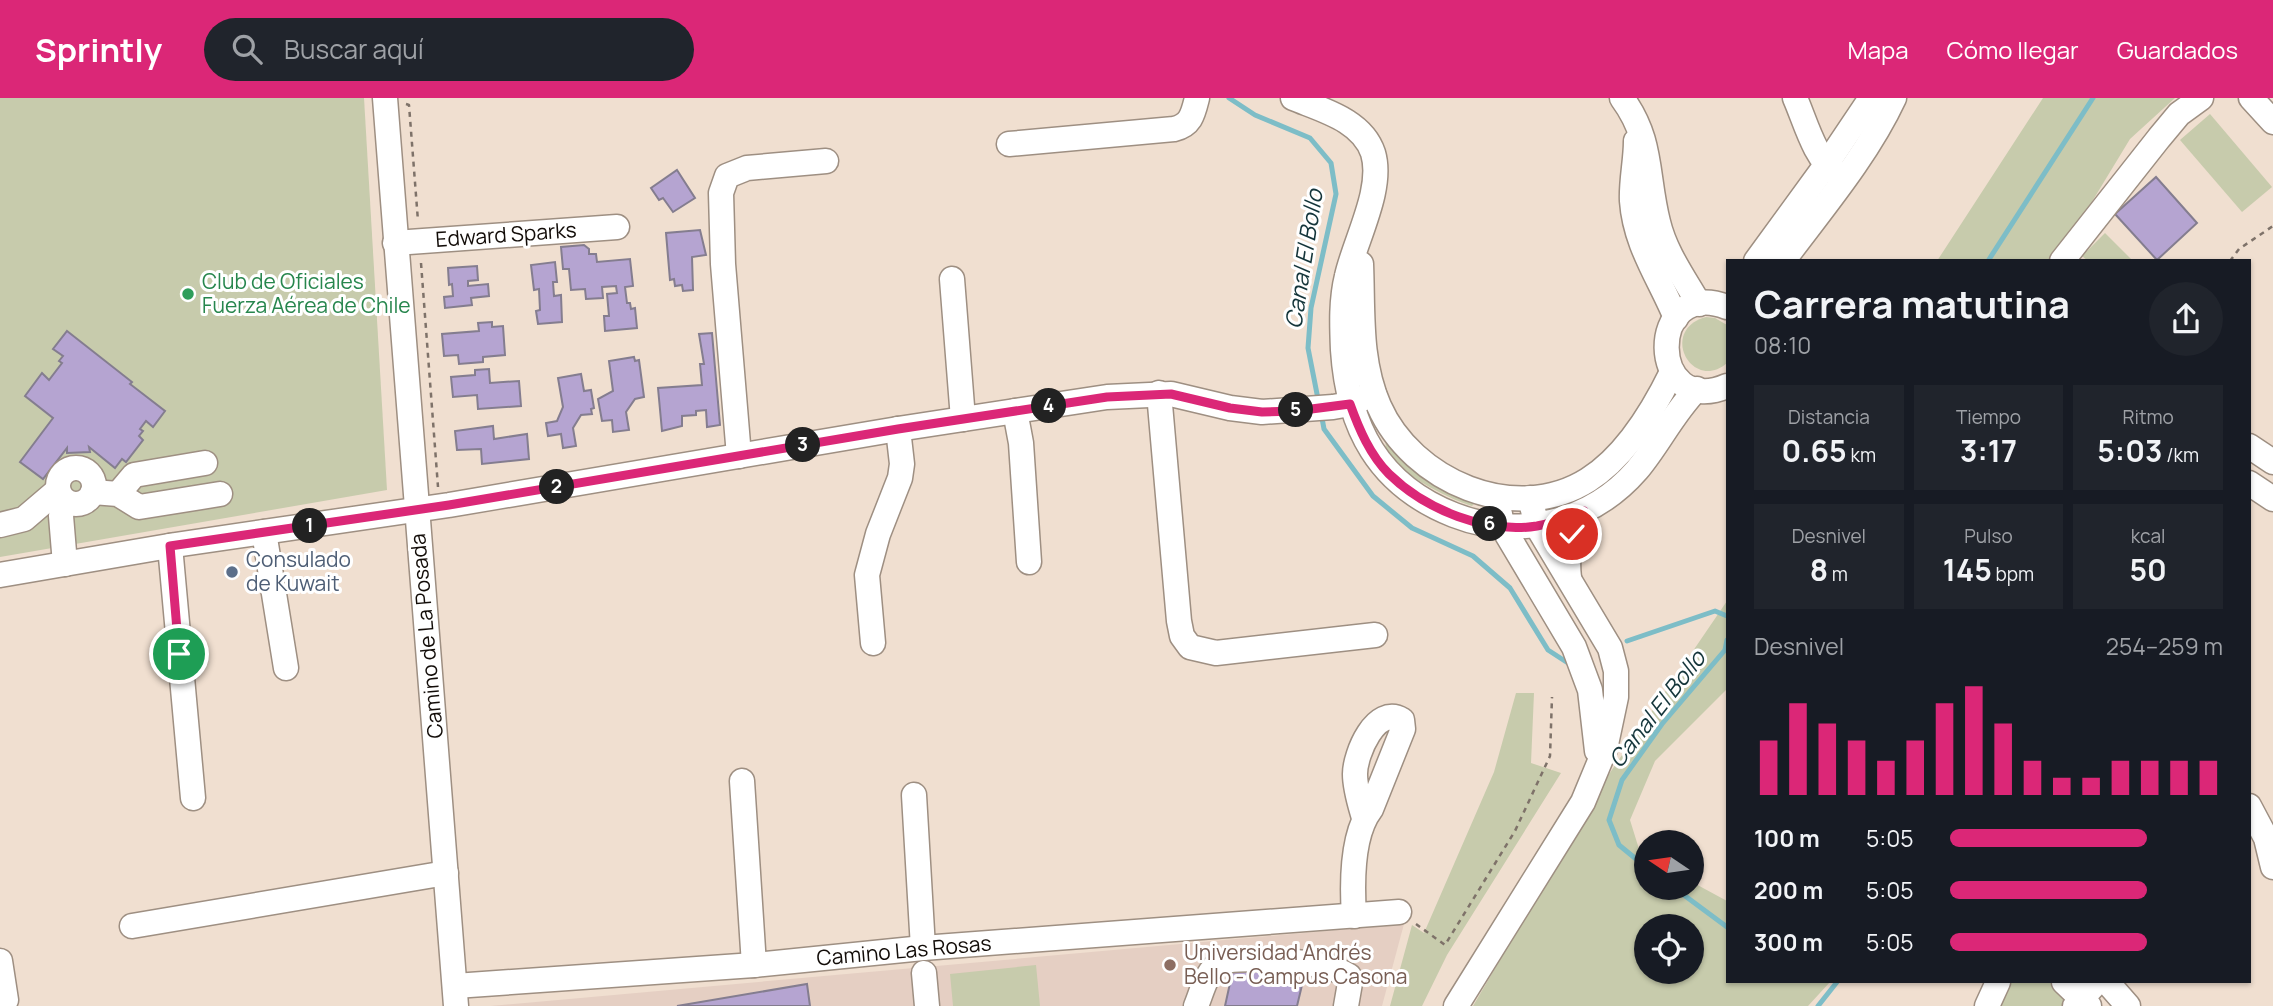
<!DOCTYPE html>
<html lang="es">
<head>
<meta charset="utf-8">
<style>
	:root { --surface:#171b24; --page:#20242c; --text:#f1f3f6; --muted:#9ea1a6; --accent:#db2777 }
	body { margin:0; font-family:Manrope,sans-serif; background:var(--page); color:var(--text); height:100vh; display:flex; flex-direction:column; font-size:26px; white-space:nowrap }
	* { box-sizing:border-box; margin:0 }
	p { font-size:23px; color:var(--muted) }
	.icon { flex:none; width:38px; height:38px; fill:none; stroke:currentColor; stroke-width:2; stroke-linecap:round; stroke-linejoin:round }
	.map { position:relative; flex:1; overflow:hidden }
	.details { position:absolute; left:1726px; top:161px; width:525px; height:724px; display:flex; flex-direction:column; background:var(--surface); border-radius:0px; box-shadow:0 2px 5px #0004 }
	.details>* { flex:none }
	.needle { width:46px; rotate:283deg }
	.fabs { position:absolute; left:1634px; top:732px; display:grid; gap:14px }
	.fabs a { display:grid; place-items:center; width:70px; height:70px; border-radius:50%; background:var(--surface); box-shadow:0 2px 5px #0004; font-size:35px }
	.pin { position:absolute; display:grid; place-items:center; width:60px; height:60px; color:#fff; margin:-30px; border:4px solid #fff; border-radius:50%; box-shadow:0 2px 7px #0007 }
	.km { position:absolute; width:35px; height:35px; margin:-18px; border-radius:50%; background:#222; color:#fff; font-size:19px; line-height:35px; text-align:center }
	.round { display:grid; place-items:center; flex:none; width:74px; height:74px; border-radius:37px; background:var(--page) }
	.head { display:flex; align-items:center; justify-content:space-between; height:119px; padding:0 28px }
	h1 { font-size:38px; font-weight:700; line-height:52px }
	.figures { display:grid; grid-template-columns:repeat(3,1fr); gap:10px; height:119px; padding:7px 28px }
	.figures div { display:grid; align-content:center; border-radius:0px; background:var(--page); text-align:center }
	.figures b { font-size:30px; font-weight:700 }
	.figures small { font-size:19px; font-weight:400 }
	.figures p { font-size:19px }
	.chart { height:196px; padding:14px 28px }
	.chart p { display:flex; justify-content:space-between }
	.chart svg { width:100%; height:126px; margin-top:7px; stroke:var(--accent); stroke-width:6 }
	ul { padding:0 28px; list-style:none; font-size:23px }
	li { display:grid; grid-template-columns:112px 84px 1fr; align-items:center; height:52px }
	li i { height:18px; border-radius:9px; background:var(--accent) }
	header { display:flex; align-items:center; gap:42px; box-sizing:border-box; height:98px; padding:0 35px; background:var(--accent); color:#fff }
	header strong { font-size:33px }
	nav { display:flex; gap:38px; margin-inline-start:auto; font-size:24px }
	.search { width:490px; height:63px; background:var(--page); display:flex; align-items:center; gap:18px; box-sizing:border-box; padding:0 24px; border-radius:38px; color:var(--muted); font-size:26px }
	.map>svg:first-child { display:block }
	.education { fill:#e5cfc3 }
	.green { fill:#c7cbac; fill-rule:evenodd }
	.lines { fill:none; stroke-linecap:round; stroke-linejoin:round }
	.stream { stroke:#7dbdc7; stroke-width:5 }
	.building { fill:#b5a4d1; stroke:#847d8f; stroke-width:2 }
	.minor-casing { stroke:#9e8f82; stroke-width:27 }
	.path { stroke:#7e7269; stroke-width:2.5; stroke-dasharray:5 5; stroke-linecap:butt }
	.minor { stroke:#fff; stroke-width:24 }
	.route-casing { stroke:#fff; stroke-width:14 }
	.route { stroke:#db2777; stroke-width:9 }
	.leisure-dot { fill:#2e9e5b; stroke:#fff; stroke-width:2.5 }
	.service-dot { fill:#5c6f8a; stroke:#fff; stroke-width:2.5 }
	.education-dot { fill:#8d6e63; stroke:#fff; stroke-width:2.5 }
	.labels { text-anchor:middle; stroke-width:6; stroke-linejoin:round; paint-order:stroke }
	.street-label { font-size:21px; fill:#120c08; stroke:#fff }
	.leisure-label { font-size:21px; fill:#27864d; stroke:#fff; text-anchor:start }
	.service-label { font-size:21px; fill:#4e5e75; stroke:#fff; text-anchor:start }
	.education-label { font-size:21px; fill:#785e54; stroke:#fff; text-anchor:start }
	.water-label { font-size:23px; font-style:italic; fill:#14353a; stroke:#fff }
</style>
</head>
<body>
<header>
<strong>Sprintly</strong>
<div class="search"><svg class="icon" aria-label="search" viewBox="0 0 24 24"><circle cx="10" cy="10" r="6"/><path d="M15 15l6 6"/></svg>Buscar aquí</div>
<nav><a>Mapa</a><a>Cómo llegar</a><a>Guardados</a></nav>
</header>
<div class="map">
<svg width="2273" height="908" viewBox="0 0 2273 908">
	<rect width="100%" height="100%" fill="#f0dfd0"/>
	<polygon class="education" points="1404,826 1382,908 490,908"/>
	<g class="green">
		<polygon points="0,0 364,0 387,392 0,459"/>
		<polygon points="2043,0 2175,0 2130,41 2056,163 1937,163"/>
		<polygon points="2210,16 2272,89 2242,114 2180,42"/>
		<polygon points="2105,135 2133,163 2088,163 2082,158"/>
		<path d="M1706,219L1715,220L1727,227V265C1692,295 1658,232 1706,219Z"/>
		<path d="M1386,342L1472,399L1475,405L1472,408C1451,402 1379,368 1386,342Z"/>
		<path d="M1727,503V591L1655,663L1630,722L1639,751L1647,756V789H1692V784L1727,803V884H1830L1808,908H1473L1605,682ZM1647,828H1692V873H1647Z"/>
		<polygon points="1516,595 1534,595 1531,665 1561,675 1447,857 1422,908 1390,908 1412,827 1424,835 1494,674"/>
		<polygon points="1036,867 1040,908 953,908 950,876"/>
		<polygon points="1998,884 2064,884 2075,908 1987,908"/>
	</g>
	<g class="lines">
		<g class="stream">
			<polyline points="1229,0 1255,17 1310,40 1331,65 1336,96 1311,210 1308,250 1318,301"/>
			<polyline points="1988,163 2093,0"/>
			<polyline points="1322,320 1324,331 1373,398 1412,430 1473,458 1510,490 1548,552 1568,565"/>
			<polyline points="1627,543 1715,513 1727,518"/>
			<polyline points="1647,770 1619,747 1609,722 1622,682 1662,626 1725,552 1727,542"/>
			<polyline points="1673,789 1727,829"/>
			<polyline points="1818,908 1837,884"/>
		</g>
	</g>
	<g class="building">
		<polygon points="677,72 695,100 673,114 663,100 659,102 651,90"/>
		<polygon points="2156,79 2197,125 2157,162 2115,116"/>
		<polygon points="700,132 706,157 692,159 693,192 683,193 682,187 675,188 674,181 670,182 666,135"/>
		<polygon points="584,147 589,151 589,156 596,156 597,164 630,161 633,188 625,189 627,205 630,205 631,211 635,210 637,230 605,233 604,218 609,218 607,196 617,195 616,188 602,189 603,200 586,201 585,191 571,192 569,171 563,171 561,149"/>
		<polygon points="555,164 557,184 553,184 554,198 561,197 562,224 538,226 536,213 540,212 539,191 534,192 531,167"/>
		<polygon points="477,168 478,182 468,183 468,188 488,186 489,198 471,200 472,207 445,210 444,199 453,198 452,186 449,187 448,170"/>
		<polygon points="492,224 492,229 503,228 505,257 483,259 483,264 459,266 458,257 444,258 442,236 479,233 478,225"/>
		<polygon points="67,233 132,284 130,286 165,313 153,329 146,323 140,331 143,333 139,338 143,342 126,364 122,361 115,370 89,349 90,354 67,355 67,350 43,381 20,364 53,320 25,298 42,275 49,282 62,265 59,263 63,258 53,251"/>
		<polygon points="712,235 720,327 707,329 706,312 696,313 696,317 682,318 682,328 662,333 658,290 702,287 700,266 704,266 699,236"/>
		<polygon points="634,259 635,263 639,262 644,299 635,301 626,314 629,332 613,334 612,322 602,323 598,301 613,293 609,263"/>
		<polygon points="489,271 490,285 519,283 521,308 478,311 477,297 453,299 451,279 475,277 475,272"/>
		<polygon points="581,276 584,293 591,292 594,310 591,311 592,316 581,317 573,330 576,348 563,350 561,336 548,338 546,325 557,323 563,309 558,280"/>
		<polygon points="493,328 494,341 527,336 529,361 482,366 481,351 457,352 455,333"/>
		<polygon points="1234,867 1303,883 1297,908 1225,908"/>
		<polygon points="807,886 810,908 677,908"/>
	</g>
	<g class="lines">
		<g class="minor-casing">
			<g id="minor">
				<polyline points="385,0 456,908"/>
				<path d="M1293,0C1322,12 1362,22 1373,55C1384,91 1355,142 1347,178C1341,202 1342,227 1343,252C1348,329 1378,387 1454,417C1518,442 1591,425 1637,372C1659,346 1673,315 1697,291"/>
				<path d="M1622,0C1653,42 1646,77 1658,124C1665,154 1684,180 1699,206"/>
				<path d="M1795,0C1806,25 1814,59 1836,75"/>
				<polyline points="2251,0 2273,24"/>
				<path d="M1636,43C1636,63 1631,83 1632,103C1635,147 1660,181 1676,220"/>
				<path d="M1009,46L1174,31C1191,27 1193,16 1197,0"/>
				<polyline points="395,145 617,129"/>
				<polyline points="1756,163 1826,67 1871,0"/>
				<path d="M1783,163C1821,112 1867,58 1894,0"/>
				<polyline points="2062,163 2159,40 2179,16 2201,0"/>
				<path d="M1361,166C1363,214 1359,263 1379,308C1412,383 1515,428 1588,382C1626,358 1653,313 1672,274"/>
				<polyline points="952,181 963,321"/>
				<path d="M1727,209C1645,178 1648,322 1727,288"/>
				<polyline points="1159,295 1179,523 1182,538 1190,549 1216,555 1375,537"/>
				<polyline points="1015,313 1021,345 1029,464"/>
				<polyline points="2249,348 2273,364"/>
				<polyline points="739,358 723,166 721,95 727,78 747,70 826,63"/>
				<circle cx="76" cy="388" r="18"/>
				<polyline points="2249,385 2273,401"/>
				<polyline points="93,394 118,396 139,409 220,396"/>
				<polyline points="118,396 134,377 205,365"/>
				<polyline points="64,402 61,418 65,466"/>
				<polyline points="1500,416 1502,428 1574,549 1590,592 1597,653"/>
				<polyline points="0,427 24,421 58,392"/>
				<polyline points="264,434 286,570"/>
				<polyline points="170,448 193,700"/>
				<polyline points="0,477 175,447 449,407 898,331 1107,299 1171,296 1230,310 1262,314 1333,309 1350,306 1374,296"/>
				<path d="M1569,480C1566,455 1571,435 1584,413"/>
				<polyline points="873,545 867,477 878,436 900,380 902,366 898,331"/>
				<polyline points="742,683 754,867"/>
				<polyline points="914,697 923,850"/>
				<polyline points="2249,708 2266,740 2273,769"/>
				<path d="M1354,818C1352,787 1351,737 1371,711L1403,631L1402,622C1376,606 1355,656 1355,676C1355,691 1360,706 1364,720"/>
				<polyline points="132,828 446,775"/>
				<polyline points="0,863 6,902"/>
				<polyline points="924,875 927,908"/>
				<polyline points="2064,884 2089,908"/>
				<polyline points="2107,884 2128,908"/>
				<polyline points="455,888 754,867 923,850 1399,814"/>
				<path d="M1196,908C1202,894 1206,873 1220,865C1232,857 1307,864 1324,868C1333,870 1342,874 1349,878L1350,885L1346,908"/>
				<polyline points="1456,908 1583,704 1605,651 1616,599 1616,573 1610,550 1537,428 1530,400"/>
				<polyline points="1987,908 1998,884"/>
				<polyline points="2075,908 2097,884"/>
			</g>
		</g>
		<g class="path">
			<polyline points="406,6 409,7 418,123"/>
			<polyline points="2230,163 2239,151 2273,128"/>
			<polyline points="421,165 438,389"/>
			<polyline points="1416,826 1445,847 1515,733 1550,658 1552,599"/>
		</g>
		<use href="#minor" class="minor"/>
	</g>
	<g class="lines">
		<g class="route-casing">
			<path id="route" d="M179,556L170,448L449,407L898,331L1107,299L1171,296L1230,310L1262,314L1296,313L1350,306C1359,331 1370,357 1389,376C1426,412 1486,436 1537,428C1553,425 1569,419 1584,413L1572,436"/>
		</g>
		<use href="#route" class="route"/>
	</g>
	<circle class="leisure-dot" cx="188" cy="196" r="7"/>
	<circle class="service-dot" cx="232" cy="474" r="7"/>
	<circle class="education-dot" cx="1170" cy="867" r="7"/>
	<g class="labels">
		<g class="street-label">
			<text transform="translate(506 137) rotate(-4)" y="7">Edward Sparks</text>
			<text transform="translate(427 538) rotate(-95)" y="7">Camino de La Posada</text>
			<text transform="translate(904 853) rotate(-5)" y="7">Camino Las Rosas</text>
		</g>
		<g class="leisure-label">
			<text x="202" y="191">Club de Oficiales<tspan x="202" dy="24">Fuerza Aérea de Chile</tspan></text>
		</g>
		<g class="service-label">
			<text x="246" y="469">Consulado<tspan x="246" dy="24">de Kuwait</tspan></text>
		</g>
		<g class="education-label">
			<text x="1184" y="862">Universidad Andrés<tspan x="1184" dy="24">Bello - Campus Casona</tspan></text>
		</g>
		<g class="water-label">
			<text transform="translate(1304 161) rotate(-81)" y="8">Canal El Bollo</text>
			<text transform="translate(1657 611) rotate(-52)" y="8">Canal El Bollo</text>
		</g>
	</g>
</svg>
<div class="fabs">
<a><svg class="needle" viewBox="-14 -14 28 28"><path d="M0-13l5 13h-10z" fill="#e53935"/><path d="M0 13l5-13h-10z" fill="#9ea1a6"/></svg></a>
<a><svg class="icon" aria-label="locate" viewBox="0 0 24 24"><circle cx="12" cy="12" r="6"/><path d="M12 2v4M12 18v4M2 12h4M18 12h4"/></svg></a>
</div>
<div class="pin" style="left:179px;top:556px;background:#1e9e55"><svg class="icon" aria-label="arrive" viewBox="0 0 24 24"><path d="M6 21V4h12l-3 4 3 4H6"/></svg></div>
<div class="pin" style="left:1572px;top:436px;background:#d93025"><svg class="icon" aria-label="check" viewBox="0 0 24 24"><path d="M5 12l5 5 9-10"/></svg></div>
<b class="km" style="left:310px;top:428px">1</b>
<b class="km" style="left:557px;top:389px">2</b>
<b class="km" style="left:803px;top:347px">3</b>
<b class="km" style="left:1049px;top:308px">4</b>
<b class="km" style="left:1296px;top:312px">5</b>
<b class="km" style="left:1490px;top:426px">6</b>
<section class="details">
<div class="head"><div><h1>Carrera matutina</h1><p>08:10</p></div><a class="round"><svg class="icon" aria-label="share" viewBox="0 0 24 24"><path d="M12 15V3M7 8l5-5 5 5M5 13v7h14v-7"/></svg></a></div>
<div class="figures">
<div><p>Distancia</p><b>0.65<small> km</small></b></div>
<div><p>Tiempo</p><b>3:17</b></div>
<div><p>Ritmo</p><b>5:03<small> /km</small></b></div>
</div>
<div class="figures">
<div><p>Desnivel</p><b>8<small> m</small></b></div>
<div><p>Pulso</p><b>145<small> bpm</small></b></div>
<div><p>kcal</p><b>50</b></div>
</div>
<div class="chart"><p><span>Desnivel</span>254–259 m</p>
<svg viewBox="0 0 160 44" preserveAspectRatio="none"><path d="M5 44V25M15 44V12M25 44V19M35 44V25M45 44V32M55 44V25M65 44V12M75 44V6M85 44V19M95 44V32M105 44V38M115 44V38M125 44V32M135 44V32M145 44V32M155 44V32"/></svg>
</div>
<ul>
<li><b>100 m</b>5:05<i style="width:72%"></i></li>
<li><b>200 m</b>5:05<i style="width:72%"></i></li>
<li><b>300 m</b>5:05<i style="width:72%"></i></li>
</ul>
</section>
</div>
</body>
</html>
